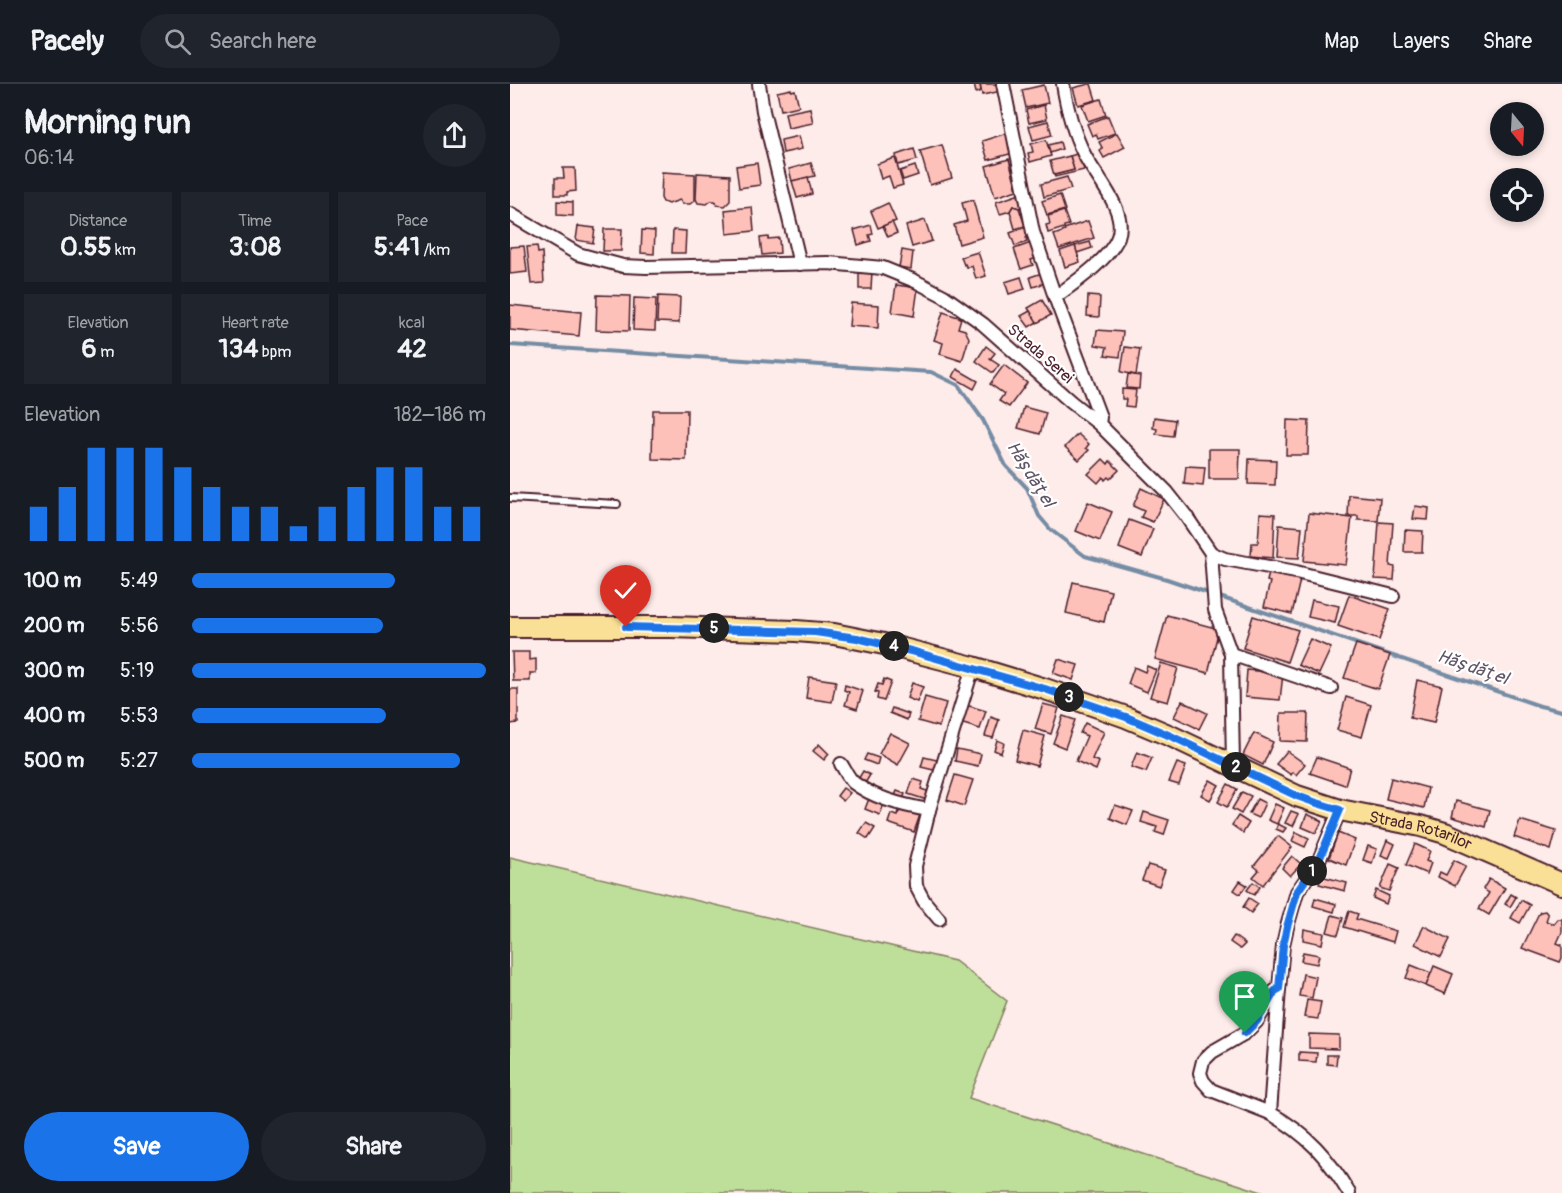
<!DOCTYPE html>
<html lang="en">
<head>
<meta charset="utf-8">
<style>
	:root { --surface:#171b24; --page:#20242c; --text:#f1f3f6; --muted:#9ea1a6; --line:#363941; --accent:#1a73e8 }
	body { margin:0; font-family:Pangolin,sans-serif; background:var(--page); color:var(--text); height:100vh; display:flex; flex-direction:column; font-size:22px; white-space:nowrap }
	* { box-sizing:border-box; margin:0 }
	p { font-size:20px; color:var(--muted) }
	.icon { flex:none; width:33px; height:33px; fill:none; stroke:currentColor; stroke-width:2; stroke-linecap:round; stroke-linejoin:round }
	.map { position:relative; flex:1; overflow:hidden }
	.sheet { display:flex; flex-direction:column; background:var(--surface); width:510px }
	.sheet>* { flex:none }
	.needle { width:39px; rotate:162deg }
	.tools { position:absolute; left:980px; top:18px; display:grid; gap:12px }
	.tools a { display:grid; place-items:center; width:54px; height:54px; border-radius:50%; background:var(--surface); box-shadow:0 3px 9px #0003; font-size:30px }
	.pin { position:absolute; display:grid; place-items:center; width:51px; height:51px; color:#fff; margin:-62px -26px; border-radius:50% 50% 50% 0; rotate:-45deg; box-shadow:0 0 6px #0007 }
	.pin .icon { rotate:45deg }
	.km { position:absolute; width:30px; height:30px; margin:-15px; border-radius:50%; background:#222; color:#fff; font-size:16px; line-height:30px; text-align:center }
	.round { display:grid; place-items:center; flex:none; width:63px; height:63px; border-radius:32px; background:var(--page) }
	.head { display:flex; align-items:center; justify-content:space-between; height:102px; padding:0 24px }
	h1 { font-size:33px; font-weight:800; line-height:45px }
	.metrics { display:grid; grid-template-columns:repeat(3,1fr); gap:9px; height:102px; padding:6px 24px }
	.metrics div { display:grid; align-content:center; border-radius:0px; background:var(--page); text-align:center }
	.metrics b { font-size:26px; font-weight:800 }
	.metrics small { font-size:16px; font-weight:400 }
	.metrics p { font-size:16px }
	.chart { height:168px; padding:12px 24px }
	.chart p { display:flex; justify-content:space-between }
	.chart svg { width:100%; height:108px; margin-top:6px; stroke:var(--accent); stroke-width:6 }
	.primary-button { display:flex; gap:12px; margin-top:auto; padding:12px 24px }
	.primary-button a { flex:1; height:69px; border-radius:36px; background:var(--accent); color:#fff; font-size:24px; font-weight:800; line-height:69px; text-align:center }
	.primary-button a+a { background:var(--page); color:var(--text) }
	ul { padding:0 24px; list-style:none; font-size:20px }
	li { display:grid; grid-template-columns:96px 72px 1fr; align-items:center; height:45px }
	li i { height:15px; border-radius:8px; background:var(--accent) }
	header { display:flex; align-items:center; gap:36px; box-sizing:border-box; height:84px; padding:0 30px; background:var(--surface); border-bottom:2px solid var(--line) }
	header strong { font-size:28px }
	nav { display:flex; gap:33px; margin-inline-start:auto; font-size:21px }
	.search { width:420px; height:54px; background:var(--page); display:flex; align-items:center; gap:15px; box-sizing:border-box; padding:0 21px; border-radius:33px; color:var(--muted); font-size:22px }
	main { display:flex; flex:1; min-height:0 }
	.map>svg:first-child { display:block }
	.green { fill:#bedf99; stroke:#847f62; stroke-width:1.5 }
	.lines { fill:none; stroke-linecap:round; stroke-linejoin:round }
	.stream { stroke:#758ca4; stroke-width:4 }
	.building { fill:#fdc1ba; stroke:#4a1f2b; stroke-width:1.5 }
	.lane-casing { stroke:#4a1f2b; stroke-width:10 }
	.street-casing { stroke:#4a1f2b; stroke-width:16 }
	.primary-casing { stroke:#4a1f2b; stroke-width:24 }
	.lane { stroke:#fff; stroke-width:6 }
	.street { stroke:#fff; stroke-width:12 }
	.primary { stroke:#fadf96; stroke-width:20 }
	.route-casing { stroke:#fff; stroke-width:12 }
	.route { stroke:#1a73e8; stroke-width:8 }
	.labels { text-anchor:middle; stroke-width:4.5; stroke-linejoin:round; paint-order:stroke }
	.street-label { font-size:16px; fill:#4a1f2b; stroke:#fff }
	.water-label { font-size:18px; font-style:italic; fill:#605567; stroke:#fff }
</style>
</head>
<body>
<header>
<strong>Pacely</strong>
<div class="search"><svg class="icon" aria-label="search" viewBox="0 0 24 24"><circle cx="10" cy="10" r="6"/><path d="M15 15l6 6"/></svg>Search here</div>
<nav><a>Map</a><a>Layers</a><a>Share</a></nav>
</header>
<main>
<section class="sheet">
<div class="head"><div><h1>Morning run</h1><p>06:14</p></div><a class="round"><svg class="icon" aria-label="share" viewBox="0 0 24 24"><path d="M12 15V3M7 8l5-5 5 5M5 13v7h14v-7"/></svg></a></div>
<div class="metrics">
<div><p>Distance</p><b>0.55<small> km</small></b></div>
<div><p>Time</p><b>3:08</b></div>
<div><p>Pace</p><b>5:41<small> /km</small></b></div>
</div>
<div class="metrics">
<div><p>Elevation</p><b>6<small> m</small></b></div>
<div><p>Heart rate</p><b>134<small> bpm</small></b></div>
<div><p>kcal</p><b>42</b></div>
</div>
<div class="chart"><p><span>Elevation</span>182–186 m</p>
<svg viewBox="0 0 160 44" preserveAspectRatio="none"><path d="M5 44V30M15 44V22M25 44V6M35 44V6M45 44V6M55 44V14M65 44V22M75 44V30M85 44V30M95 44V38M105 44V30M115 44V22M125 44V14M135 44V14M145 44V30M155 44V30"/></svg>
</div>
<ul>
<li><b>100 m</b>5:49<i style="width:69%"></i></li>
<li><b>200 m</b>5:56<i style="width:65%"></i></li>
<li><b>300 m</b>5:19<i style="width:100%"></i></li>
<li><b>400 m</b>5:53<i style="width:66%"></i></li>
<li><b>500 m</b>5:27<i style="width:91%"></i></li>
</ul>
<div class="primary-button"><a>Save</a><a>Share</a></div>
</section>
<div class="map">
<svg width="1052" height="1109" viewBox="0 0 1052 1109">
	<rect width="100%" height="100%" fill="#feecea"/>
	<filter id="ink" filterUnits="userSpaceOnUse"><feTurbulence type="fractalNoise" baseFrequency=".0167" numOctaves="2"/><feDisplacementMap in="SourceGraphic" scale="12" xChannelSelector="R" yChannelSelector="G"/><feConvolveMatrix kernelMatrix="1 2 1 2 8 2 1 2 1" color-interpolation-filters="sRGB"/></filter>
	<g filter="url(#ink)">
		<polygon class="green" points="0,773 445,877 497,917 459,1014 755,1109 0,1109"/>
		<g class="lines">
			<polyline class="stream" points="0,261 421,288 448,301 473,336 496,382 517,404 529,432 541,446 575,472 657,495 1030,622 1052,627"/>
		</g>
		<g class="building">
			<polygon points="464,0 470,0 471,7 466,9"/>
			<polygon points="470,0 490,0 492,7 472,11"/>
			<polygon points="579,0 581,0 586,16 568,21 563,4"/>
			<polygon points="534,1 538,19 516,24 512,6"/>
			<polygon points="281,5 281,7 285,6 289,22 271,26 267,8"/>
			<polygon points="591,15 596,31 578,37 572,21"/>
			<polygon points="534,21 537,35 519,39 516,26"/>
			<polygon points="300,24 303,39 278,44 275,29"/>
			<polygon points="598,32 605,49 588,55 586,50 582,52 577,40"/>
			<polygon points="538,37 542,51 523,56 519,42"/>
			<polygon points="497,49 503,69 478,76 472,57"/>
			<polygon points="607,49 615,63 594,74 590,67 593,65 589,58"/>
			<polygon points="289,52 292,65 273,69 271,56"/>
			<polygon points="536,56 541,72 520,78 518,69 523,68 521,60"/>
			<polygon points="550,58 552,65 540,69 538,61"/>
			<polygon points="432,61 442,94 420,101 410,67"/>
			<polygon points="404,65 407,76 388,81 386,71"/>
			<polygon points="570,69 574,86 545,93 544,91 564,86 560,72"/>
			<polygon points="560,72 564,86 544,91 540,77"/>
			<polygon points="385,74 393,101 383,104 379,92 371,95 367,80"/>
			<polygon points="499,75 507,106 485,113 476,82"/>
			<polygon points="247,79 250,101 229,104 226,82"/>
			<polygon points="301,79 305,92 282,97 279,85"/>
			<polygon points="405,82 408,91 393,96 390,87"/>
			<polygon points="53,84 65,84 66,107 57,108 57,111 45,111 45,94 54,94"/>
			<polygon points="152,88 185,90 185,116 180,120 172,120 170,116 158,120 153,118 151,114"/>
			<polygon points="187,89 220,91 220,117 215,122 207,121 205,117 201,117 197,120 188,119 186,115"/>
			<polygon points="298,93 302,110 287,114 282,97"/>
			<polygon points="557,93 561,105 534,113 531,100"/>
			<polygon points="510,110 514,122 509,124 503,122 500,127 490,130 486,118"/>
			<polygon points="550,111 555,126 537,131 532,117"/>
			<polygon points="463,116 473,153 449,160 444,141 457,137 452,119"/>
			<polygon points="47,117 63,118 63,132 47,131"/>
			<polygon points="378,119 386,137 368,144 361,127"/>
			<polygon points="503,122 509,124 515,142 505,145 500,127"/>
			<polygon points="242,123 244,147 217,150 215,126"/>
			<polygon points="554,127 559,141 554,142 554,144 538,149 536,141 540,140 538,132"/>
			<polygon points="415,136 422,157 402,163 396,142"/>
			<polygon points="578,137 584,154 549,165 544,151 555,147 554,145"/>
			<polygon points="382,138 387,149 378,153 373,142"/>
			<polygon points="361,141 363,150 359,151 361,157 348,161 344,146"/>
			<polygon points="68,142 85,144 83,159 66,156"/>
			<polygon points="516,143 519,153 516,154 517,158 505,162 500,149"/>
			<polygon points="94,145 112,145 111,167 93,167"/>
			<polygon points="132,146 145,147 144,170 131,169"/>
			<polygon points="163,146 176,147 175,169 162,169"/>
			<polygon points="258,153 258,155 269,154 270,169 252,171 250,154"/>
			<polygon points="580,158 582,164 567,169 565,162"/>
			<polygon points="521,159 527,174 521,176 523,181 511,185 504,165"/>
			<polygon points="14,162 17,188 0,190 0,163"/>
			<polygon points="27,162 28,169 32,168 34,199 21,200 17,163"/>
			<polygon points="565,162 570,178 555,183 550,167"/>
			<polygon points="392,166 403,168 401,185 389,183"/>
			<polygon points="468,168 476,192 466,195 462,182 457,184 455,180 454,181 451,173"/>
			<polygon points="349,186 362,187 361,205 349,205"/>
			<polygon points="532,189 535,199 523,203 520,193"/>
			<polygon points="511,193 515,205 499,210 495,198"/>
			<polygon points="386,201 408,204 404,232 382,228"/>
			<polygon points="87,211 120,212 119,247 86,246"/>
			<polygon points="148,212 170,213 169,239 147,238"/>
			<polygon points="578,212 590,213 589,233 577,232"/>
			<polygon points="124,214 146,215 145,247 123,246"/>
			<polygon points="532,216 541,231 527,239 518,224"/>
			<polygon points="341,219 369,221 368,244 339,242"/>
			<polygon points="0,221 71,228 69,252 0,246"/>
			<polygon points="520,227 527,238 519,243 511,232"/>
			<polygon points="433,228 451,234 448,244 455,246 459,254 452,277 430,270 433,259 424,256"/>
			<polygon points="587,246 613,248 610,273 595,271 597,263 585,261"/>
			<polygon points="476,262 485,269 480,275 489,281 483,289 466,277"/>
			<polygon points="615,263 630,265 626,291 611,288"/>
			<polygon points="494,281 517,299 499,323 489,317 494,310 480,300"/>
			<polygon points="447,285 468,297 464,305 443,293"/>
			<polygon points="618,290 630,292 629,305 616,304"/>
			<polygon points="612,305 626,306 624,323 615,322 616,315 612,315"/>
			<polygon points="514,323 536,329 530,350 508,344"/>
			<polygon points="143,326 177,326 176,376 142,375"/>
			<polygon points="644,333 665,336 663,352 646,350 647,345 643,344"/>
			<polygon points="777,336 799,337 798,371 776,371"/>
			<polygon points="568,350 579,360 576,364 579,366 569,376 555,363"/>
			<polygon points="699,365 730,365 729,395 699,395"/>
			<polygon points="593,375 598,380 600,377 609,386 600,395 598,393 595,396 593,393 588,399 578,390"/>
			<polygon points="739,375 766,376 765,401 738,400"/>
			<polygon points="676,382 695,383 693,402 674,400"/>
			<polygon points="631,404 654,415 643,438 631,433 634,427 623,422"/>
			<polygon points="839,411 870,414 868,437 848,436 848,432 838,432"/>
			<polygon points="578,418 602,428 590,457 566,447"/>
			<polygon points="905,422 919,424 918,436 903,435"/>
			<polygon points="750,429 765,430 763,474 741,472 742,459 748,459"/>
			<polygon points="799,429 842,434 836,481 794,477"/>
			<polygon points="619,436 643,445 632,473 609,464"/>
			<polygon points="869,438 883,439 880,482 885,483 884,496 865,495"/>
			<polygon points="769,441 792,443 789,474 767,473"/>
			<polygon points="895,446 913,447 912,468 894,468"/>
			<polygon points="759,489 790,496 782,530 754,523 760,498 757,497"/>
			<polygon points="563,498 601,507 594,538 556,529"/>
			<polygon points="839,511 880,525 869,556 828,542"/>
			<polygon points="802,516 829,522 825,539 798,533"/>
			<polygon points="657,531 709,545 698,589 645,575"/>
			<polygon points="743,532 788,546 777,578 733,564"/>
			<polygon points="800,555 821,564 809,590 788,581"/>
			<polygon points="846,560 880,571 868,605 834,594"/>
			<polygon points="2,568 19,568 19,576 26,575 26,589 20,589 20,597 3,597"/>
			<polygon points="548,575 568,581 563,596 543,589"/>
			<polygon points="651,579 668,584 658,618 640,613"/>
			<polygon points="637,582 646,586 637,608 618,600 624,583 635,588"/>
			<polygon points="737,586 773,590 770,616 735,613"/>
			<polygon points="299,593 326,597 322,618 296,614"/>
			<polygon points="374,595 381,598 374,617 367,615 368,609 365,608 368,600 372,601"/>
			<polygon points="907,596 932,602 924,639 900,634"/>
			<polygon points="402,599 413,603 407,618 397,614"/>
			<polygon points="335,601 353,607 347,625 335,621 339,608 334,606"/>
			<polygon points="0,605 8,605 8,639 0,640"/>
			<polygon points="415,613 436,619 429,643 408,637"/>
			<polygon points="836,613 861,621 852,653 827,646"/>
			<polygon points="672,617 697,629 689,645 664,633"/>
			<polygon points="533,620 549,624 541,650 525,645"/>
			<polygon points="456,621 476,627 470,645 450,639"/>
			<polygon points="382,624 399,630 397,636 380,629"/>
			<polygon points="771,629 798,629 797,658 770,657"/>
			<polygon points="553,632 565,636 555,664 543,659"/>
			<polygon points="481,633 489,636 483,654 475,652"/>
			<polygon points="575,639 594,648 582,675 589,678 586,686 566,677 577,652 570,649"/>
			<polygon points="513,646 535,652 527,682 505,676"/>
			<polygon points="380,649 400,659 388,681 369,670"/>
			<polygon points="744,649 763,658 753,681 733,671"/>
			<polygon points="487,656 494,659 491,669 484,666"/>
			<polygon points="309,660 319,670 314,676 303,667"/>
			<polygon points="447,665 471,670 468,682 445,677"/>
			<polygon points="777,667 795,680 786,691 783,688 781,691 766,680"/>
			<polygon points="627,668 642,674 636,688 621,683"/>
			<polygon points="357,670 369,674 367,681 354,676"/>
			<polygon points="414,673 431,677 428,687 411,683"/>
			<polygon points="807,673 840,684 835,701 800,689"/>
			<polygon points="667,679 676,682 669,701 659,698"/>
			<polygon points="353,687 360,691 354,701 347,697"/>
			<polygon points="445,691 463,696 454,722 437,716"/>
			<polygon points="881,694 918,704 914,724 876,715"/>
			<polygon points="403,695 413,698 411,705 420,708 417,716 398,710"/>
			<polygon points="700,696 709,701 700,716 691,711"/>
			<polygon points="718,700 727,705 717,723 708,718"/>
			<polygon points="333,704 340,709 333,717 327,712"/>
			<polygon points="387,707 395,710 392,718 384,714"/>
			<polygon points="732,708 741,712 731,730 722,725"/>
			<polygon points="360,712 375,717 370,731 355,725"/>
			<polygon points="747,715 755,719 748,734 739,730"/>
			<polygon points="946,717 980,726 976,743 942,733"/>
			<polygon points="765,720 774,724 767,740 758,736"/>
			<polygon points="605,721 623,727 617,741 600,734"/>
			<polygon points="390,724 410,731 404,748 378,739 381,730 388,732"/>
			<polygon points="781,727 789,730 783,742 775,739"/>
			<polygon points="634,728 659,736 654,751 645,748 647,743 631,738"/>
			<polygon points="797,730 812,737 806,749 792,743"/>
			<polygon points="728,732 739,739 733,749 722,741"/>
			<polygon points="1010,736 1046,747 1041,766 1004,753"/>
			<polygon points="356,739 365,744 358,755 349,749"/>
			<polygon points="768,740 776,744 773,748 766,745"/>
			<polygon points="786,748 799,754 795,763 782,757"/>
			<polygon points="828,749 845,756 836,781 819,774"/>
			<polygon points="768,752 782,763 753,801 743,793 749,786 744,782"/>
			<polygon points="877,756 885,760 879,774 871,771"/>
			<polygon points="905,760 920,767 916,777 921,779 917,790 896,781"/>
			<polygon points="858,762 867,765 862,779 853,776"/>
			<polygon points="782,772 791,780 780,792 772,784"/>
			<polygon points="944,776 956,782 945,802 928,793 930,788 936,791"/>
			<polygon points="880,780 889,784 879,807 870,804"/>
			<polygon points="638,781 655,786 649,802 632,796"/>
			<polygon points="811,792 837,799 835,807 809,800"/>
			<polygon points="979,795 995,804 979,831 969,825 979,809 973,805"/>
			<polygon points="730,797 737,801 730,810 724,806"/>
			<polygon points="743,798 750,803 744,811 737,806"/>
			<polygon points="866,806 879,812 876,820 863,814"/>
			<polygon points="1001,810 1006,813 1000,823 995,820"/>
			<polygon points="739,814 748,820 741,829 733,823"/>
			<polygon points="805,814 826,820 824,828 803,822"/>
			<polygon points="1011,816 1020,821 1010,839 1001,834"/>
			<polygon points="839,827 848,830 846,835 886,847 883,858 834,843"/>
			<polygon points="1035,827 1038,831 1036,837 1044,840 1048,835 1052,835 1052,848 1047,859 1052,861 1052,874 1050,878 1012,864 1028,831 1030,828"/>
			<polygon points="822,831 833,834 828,851 817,848"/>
			<polygon points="914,842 940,855 931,873 905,860"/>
			<polygon points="794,845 814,849 812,860 793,856"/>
			<polygon points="724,852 735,860 730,865 720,858"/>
			<polygon points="793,868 809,871 807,880 791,877"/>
			<polygon points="901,881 921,889 916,902 896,894"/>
			<polygon points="924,882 943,890 935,910 916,902"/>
			<polygon points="793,890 806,893 802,914 789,912"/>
			<polygon points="797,916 811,918 808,935 794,933"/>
			<polygon points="799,950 829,951 829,965 799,964"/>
			<polygon points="789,968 807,969 806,978 789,977"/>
			<polygon points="817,971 827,971 826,981 817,980"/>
		</g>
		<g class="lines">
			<g class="lane-casing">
				<polyline id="lane" points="0,414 107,420"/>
			</g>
			<g class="street-casing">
				<g id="street">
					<polyline points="249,0 253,27 290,180"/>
					<polyline points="493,0 523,148 545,213 590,333 589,340"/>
					<polyline points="0,130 68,170 113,182 136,183 318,179 373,184 405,197 434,212 473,240 561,318 589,340 657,408 676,432 701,469 705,526 721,570 723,681"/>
					<path d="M545,213C563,200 600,175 608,153C618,126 585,93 574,70C563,48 557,25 553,0"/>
					<polyline points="701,469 715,475 786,488 883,512"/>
					<polyline points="721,570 821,604"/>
					<path d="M331,680C335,686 339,695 344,699C364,714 395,722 419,726"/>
					<path d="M830,726L809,776L787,808L777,843L773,861L769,905L760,1029C798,1051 817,1072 839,1109"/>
					<polyline points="429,835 414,817 406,802 405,782 419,726 463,583"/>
					<polyline points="760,1029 701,1006 693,997 690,989 693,977 702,968 735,949 747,937 765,907 769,905"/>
				</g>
			</g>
			<g class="primary-casing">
				<g id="primary">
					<path id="s1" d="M0,543H161L286,547L324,550L374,560L463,583L535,605L582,621L616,633L663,653L787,712L830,726L911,742L935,749L1052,800"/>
				</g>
			</g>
			<use href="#lane" class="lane"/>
			<use href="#street" class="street"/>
			<use href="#primary" class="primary"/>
		</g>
	</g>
	<g class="lines" filter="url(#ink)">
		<g class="route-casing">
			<polyline id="route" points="116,543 305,548 347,554 405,568 535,605 616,633 663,653 787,712 804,718 830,726 809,776 787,808 777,843 773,861 769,905 765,907 747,937 735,949"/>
		</g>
		<use href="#route" class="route"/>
	</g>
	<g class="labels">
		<g class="street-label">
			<text transform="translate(531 269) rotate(41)" y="6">Strada Serei</text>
			<text dy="6" stroke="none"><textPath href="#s1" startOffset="945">Strada Rotarilor</textPath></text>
		</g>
		<g class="water-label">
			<text transform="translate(521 390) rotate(58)" y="6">Hășdățel</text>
			<text transform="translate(963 583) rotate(19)" y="6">Hășdățel</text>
		</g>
	</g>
</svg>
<div class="tools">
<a><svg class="needle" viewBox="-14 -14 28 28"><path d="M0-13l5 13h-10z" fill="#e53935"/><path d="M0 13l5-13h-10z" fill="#9ea1a6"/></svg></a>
<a><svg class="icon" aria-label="locate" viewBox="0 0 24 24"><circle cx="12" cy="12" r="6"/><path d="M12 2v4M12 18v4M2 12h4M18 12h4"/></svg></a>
</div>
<div class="pin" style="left:735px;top:949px;background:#1e9e55"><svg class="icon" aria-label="arrive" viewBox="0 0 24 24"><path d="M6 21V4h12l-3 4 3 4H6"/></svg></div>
<div class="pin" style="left:116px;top:543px;background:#d93025"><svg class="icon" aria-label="check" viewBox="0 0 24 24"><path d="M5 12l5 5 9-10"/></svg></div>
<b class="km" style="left:802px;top:787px">1</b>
<b class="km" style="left:726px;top:683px">2</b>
<b class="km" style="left:559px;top:613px">3</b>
<b class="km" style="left:384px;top:562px">4</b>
<b class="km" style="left:204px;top:544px">5</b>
</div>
</main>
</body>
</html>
